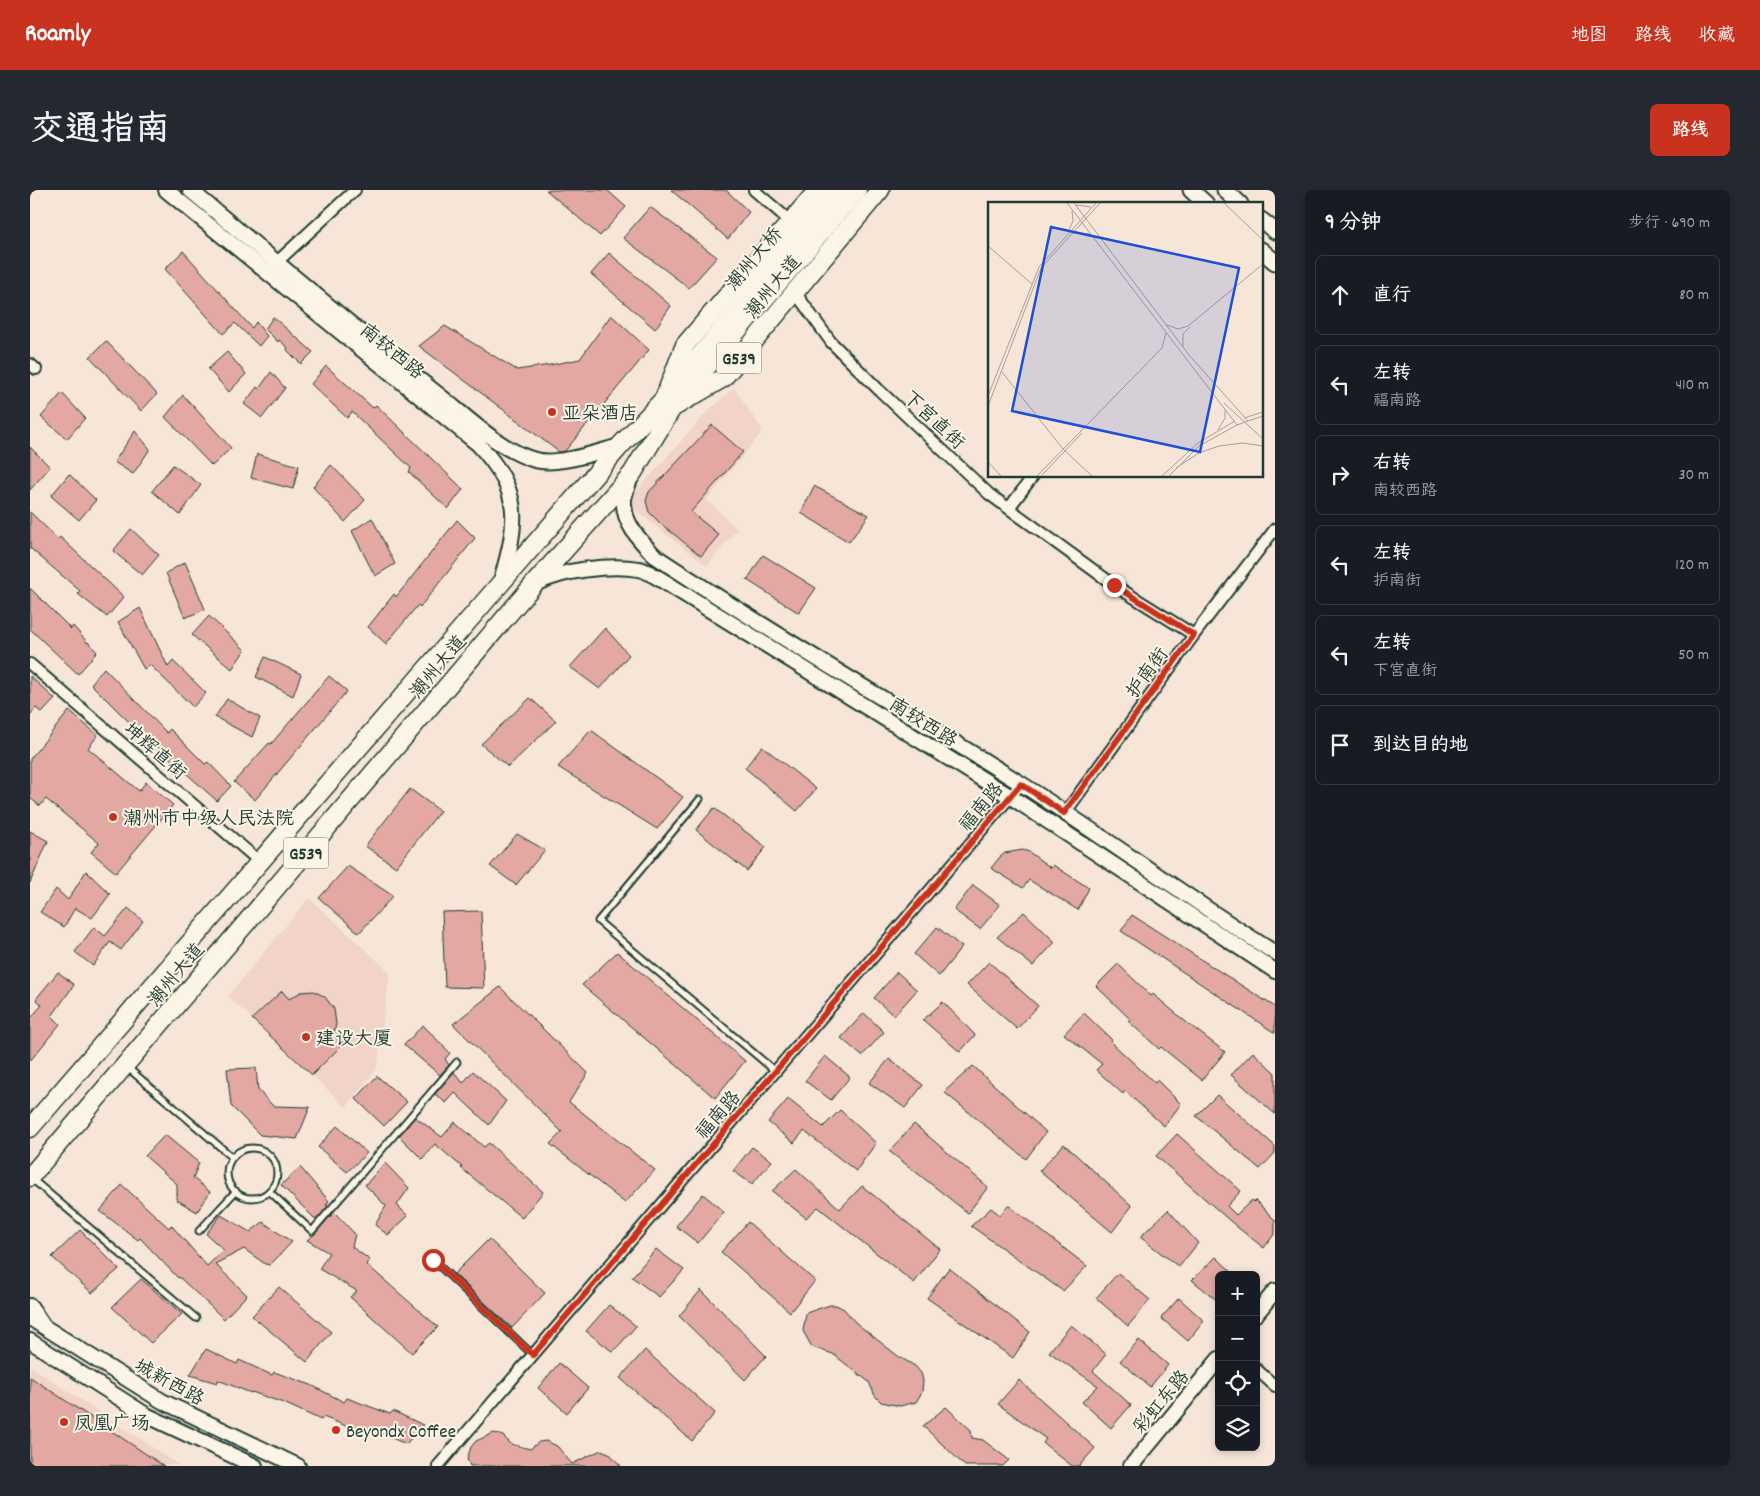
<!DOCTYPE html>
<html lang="zh">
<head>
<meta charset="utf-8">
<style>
  :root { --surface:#171b24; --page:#242831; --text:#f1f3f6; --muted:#9ea1a6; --line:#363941; --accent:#c8321e }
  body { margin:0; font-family:Dekko,"LXGW WenKai TC",sans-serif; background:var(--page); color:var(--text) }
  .controls { position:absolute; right:15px; bottom:15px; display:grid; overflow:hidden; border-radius:8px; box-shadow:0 2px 8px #0003 }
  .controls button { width:45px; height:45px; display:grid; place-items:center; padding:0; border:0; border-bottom:1px solid var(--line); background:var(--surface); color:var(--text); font:25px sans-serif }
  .stop { position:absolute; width:15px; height:15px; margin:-11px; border:4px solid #c8321e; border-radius:50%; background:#fff }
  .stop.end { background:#c8321e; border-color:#fff; box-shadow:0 1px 5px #0008 }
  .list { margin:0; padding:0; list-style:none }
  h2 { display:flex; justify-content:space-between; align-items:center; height:65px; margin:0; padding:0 20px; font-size:21px }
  h2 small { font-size:16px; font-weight:400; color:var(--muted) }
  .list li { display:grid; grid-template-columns:32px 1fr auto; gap:15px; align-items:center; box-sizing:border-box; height:80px; margin:0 10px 10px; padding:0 10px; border:1px solid var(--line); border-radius:8px }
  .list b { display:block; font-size:19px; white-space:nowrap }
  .list p { margin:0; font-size:16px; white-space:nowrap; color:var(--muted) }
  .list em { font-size:16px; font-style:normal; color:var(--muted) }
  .icon { flex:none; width:28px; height:28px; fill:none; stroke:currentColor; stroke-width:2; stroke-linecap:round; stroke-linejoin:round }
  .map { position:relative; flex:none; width:1245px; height:1276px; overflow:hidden; border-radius:8px }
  header { display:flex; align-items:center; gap:30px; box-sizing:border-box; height:70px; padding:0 25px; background:var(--accent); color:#fff }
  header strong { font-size:24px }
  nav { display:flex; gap:28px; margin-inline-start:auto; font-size:18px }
  .intro { display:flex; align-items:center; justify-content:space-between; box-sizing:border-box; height:120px; padding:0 30px }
  h1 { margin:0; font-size:35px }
  .button { padding:12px 22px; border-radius:8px; background:var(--accent); color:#fff; font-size:18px; font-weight:700 }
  main { display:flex; gap:30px; padding:0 30px }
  aside { flex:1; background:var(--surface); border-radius:8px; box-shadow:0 2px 8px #0003 }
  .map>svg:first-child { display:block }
  .built { fill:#f1d3c8 }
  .building { fill:#e3a8a2; stroke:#1f3d34 }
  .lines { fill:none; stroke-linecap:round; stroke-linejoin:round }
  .lane-casing { stroke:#1f3d34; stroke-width:9 }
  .street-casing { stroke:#1f3d34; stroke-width:14 }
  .secondary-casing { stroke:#1f3d34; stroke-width:18 }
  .primary-casing { stroke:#1f3d34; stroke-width:19 }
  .highway-casing { stroke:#1f3d34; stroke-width:21 }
  .lane { stroke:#fcf5e5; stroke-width:5 }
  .street { stroke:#fcf5e5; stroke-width:10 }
  .secondary { stroke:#fcf5e5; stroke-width:14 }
  .primary { stroke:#fcf5e5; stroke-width:15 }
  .highway { stroke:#fcf5e5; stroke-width:18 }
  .route { stroke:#c8321e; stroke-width:6 }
  .poi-dot { fill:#c8321e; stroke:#fcf5e5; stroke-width:2 }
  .labels { text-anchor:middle; stroke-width:4; stroke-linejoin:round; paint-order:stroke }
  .shield { fill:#fcf5e5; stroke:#617469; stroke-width:1 }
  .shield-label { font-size:18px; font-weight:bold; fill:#1f3d34 }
  .street-label { font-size:19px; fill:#1f3d34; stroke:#fcf5e5 }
  .poi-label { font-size:19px; fill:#1f3d34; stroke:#fcf5e5; text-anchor:start }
  .inset-road { fill:none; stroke:#a1a296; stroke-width:1 }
  .view { fill:#1d4ed8; fill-opacity:0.15; stroke:#1d4ed8; stroke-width:2.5 }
  .inset-edge { fill:none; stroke:#1f3d34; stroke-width:2.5 }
</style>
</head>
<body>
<header>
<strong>Roamly</strong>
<nav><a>地图</a><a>路线</a><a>收藏</a></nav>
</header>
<div class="intro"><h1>交通指南</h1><a class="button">路线</a></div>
<main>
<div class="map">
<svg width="1245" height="1276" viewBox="0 0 1245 1276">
  <rect width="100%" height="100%" fill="#f7e6d8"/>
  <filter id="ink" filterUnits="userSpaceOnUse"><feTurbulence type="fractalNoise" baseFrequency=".02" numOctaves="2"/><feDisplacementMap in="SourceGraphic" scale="10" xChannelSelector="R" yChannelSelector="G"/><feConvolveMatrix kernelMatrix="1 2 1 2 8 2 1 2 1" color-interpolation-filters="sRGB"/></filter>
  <g filter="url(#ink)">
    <g class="built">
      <polygon points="704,198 733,241 677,310 707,339 677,376 596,313 676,223"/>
      <polygon points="279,708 360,782 347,878 316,917 198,806"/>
      <polygon points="0,1177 3,1178 149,1275 0,1276"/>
    </g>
    <g class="building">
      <polygon points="516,0 577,0 596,17 570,46"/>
      <polygon points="641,0 696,0 719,22 698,49"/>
      <polygon points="620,17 687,67 659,98 593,48"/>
      <polygon points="153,61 222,138 226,132 237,146 229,156 205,133 193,144 135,79"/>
      <polygon points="579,63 641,116 625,139 561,84"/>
      <polygon points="581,125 619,160 535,261 529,262 389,156 415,136 487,180 520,175 550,169"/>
      <polygon points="243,127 283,162 271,174 257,160 258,158 249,150 248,152 235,139"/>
      <polygon points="76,151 127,204 111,221 60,167"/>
      <polygon points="197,162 216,184 199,202 178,179"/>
      <polygon points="296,176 343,218 346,215 433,299 418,319 379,282 381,278 322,222 317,228 281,194"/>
      <polygon points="241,182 255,198 232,228 214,214 227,197 229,199"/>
      <polygon points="32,203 55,228 37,249 11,227"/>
      <polygon points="153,205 201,258 182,276 135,227"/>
      <polygon points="682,235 713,262 661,322 689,345 671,366 630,333 619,322 616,311 619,302"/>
      <polygon points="105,241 120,259 103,284 84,272"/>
      <polygon points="0,257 20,277 0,300"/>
      <polygon points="227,264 269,276 263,299 221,288"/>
      <polygon points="143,275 171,295 150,325 122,301"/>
      <polygon points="301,275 335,310 315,332 283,297"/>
      <polygon points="39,284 66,310 49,330 21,306"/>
      <polygon points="784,296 839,325 819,352 771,323"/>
      <polygon points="0,322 28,349 30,347 94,407 77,427 48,404 50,401 0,358"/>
      <polygon points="342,328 365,374 345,386 322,341"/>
      <polygon points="427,330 445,348 390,417 388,415 356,454 338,437 364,404 366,407"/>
      <polygon points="101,339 129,365 112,385 83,361"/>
      <polygon points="733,365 786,398 769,423 717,390"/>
      <polygon points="155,372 175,419 155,428 136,383"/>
      <polygon points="0,398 41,439 43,436 57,452 57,453 58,452 67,462 48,484 0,439"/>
      <polygon points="110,418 138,477 143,471 176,503 163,517 120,475 114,479 88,432"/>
      <polygon points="179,426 215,460 202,479 162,445"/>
      <polygon points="575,438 599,465 570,499 540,477"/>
      <polygon points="235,467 271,484 263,506 226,487"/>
      <polygon points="74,478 137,543 140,539 175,574 178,572 201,596 187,611 115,546 114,547 61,494"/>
      <polygon points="0,486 25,509 12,523 6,518 0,525"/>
      <polygon points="299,486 317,501 225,610 204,592 239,553 241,554"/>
      <polygon points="500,508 526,531 478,577 451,554"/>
      <polygon points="197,509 230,528 222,547 185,527"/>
      <polygon points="39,521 68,545 58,558 109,601 116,592 143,615 86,683 61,662 69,653 16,609 10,616 0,608 0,569"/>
      <polygon points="561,540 653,607 627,639 528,577"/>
      <polygon points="732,556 786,599 767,621 715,578"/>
      <polygon points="380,599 410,621 366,677 335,656"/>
      <polygon points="684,618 736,657 717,681 666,640"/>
      <polygon points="0,641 18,651 0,693"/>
      <polygon points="487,644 515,660 486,695 460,676"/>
      <polygon points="993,660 999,662 1021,678 1023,675 1059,698 1048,720 999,690 993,698 961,678 970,667 975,663"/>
      <polygon points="318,676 363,706 329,743 289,708"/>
      <polygon points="56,681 80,704 62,728 45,718 34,737 10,722 26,699 38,710"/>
      <polygon points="943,695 970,715 950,739 924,720"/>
      <polygon points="98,718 113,731 91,760 80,752 63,776 45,762 64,737 75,746"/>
      <polygon points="451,721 454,798 415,797 412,722"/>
      <polygon points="994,722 1025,752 1003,776 967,747"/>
      <polygon points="1102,725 1245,817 1245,843 1091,741"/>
      <polygon points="907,737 932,757 909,786 884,764"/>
      <polygon points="587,762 715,871 685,908 552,795"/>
      <polygon points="959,772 1008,816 987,839 937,795"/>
      <polygon points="1088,774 1121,806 1123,804 1156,832 1195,862 1172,890 1131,857 1129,859 1098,831 1100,829 1066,796"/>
      <polygon points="28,782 44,795 22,826 30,834 0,871 0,829 12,815 6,809"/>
      <polygon points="867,782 887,800 864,826 844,808"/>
      <polygon points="470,797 558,883 539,912 625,980 595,1013 520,954 532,942 423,834"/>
      <polygon points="252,801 259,809 271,802 284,801 295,807 304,819 306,834 304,842 315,852 282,885 222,829"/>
      <polygon points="913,812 945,845 930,862 893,830"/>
      <polygon points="834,823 854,842 832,866 811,848"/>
      <polygon points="1054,823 1082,850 1081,852 1125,893 1127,890 1151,914 1134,936 1095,901 1093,904 1066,880 1072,874 1034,844"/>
      <polygon points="393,835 420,863 415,869 419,875 410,885 374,855"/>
      <polygon points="1223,862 1245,883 1245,924 1201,885"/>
      <polygon points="795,866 820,887 801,910 775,891"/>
      <polygon points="859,869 893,895 875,918 839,893"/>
      <polygon points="943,876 1016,942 996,969 914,902"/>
      <polygon points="226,878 228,900 243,916 280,917 267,949 230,945 201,916 197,879"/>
      <polygon points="443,881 476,911 459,935 425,903 416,913 405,904 424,882 433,893"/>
      <polygon points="347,886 377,912 354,936 326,909"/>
      <polygon points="1187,905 1245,956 1245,963 1230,979 1166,926"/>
      <polygon points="758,909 793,937 810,920 846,953 826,981 774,941 764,953 738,932"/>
      <polygon points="385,927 412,947 425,932 454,957 459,953 513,1002 492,1028 431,978 432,977 405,954 392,969 369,946"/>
      <polygon points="884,934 958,997 938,1023 859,961"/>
      <polygon points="307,936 337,963 317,982 288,957"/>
      <polygon points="1147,944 1211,1001 1197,1016 1206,1025 1222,1010 1224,1012 1225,1010 1245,1030 1245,1043 1234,1058 1207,1037 1126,966"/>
      <polygon points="135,945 169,973 163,988 180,1002 167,1022 147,1010 147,994 115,966"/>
      <polygon points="1034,954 1102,1016 1082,1042 1009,981"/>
      <polygon points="722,957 742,971 722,994 703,981"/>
      <polygon points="355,973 379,998 367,1015 378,1026 358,1045 345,1035 356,1016 335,995"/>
      <polygon points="270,977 299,1011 296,1015 298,1016 286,1030 251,995"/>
      <polygon points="766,979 810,1019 832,996 910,1059 884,1093 788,1017 776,1028 742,1001"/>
      <polygon points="92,995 139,1038 141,1035 177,1076 194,1060 176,1044 191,1025 220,1042 233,1032 262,1052 240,1075 235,1074 214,1059 185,1074 217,1105 194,1129 149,1087 148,1088 110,1048 108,1050 70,1021"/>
      <polygon points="673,1004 694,1022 668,1053 646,1036"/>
      <polygon points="978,1015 1057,1076 1033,1101 941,1036 961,1018 970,1025"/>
      <polygon points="1138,1020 1168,1053 1149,1077 1110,1047"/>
      <polygon points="304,1022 325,1044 322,1057 340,1070 336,1074 408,1137 382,1163 320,1107 327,1101 289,1079 299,1063 277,1050 285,1044"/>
      <polygon points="718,1032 785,1091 760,1122 691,1062"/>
      <polygon points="50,1040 89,1079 62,1103 22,1067"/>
      <polygon points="459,1049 515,1103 482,1138 424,1084"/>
      <polygon points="626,1059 654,1080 629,1107 602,1087"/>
      <polygon points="1186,1067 1205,1085 1189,1085 1189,1112 1162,1090"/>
      <polygon points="919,1078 1000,1142 983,1168 897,1108"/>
      <polygon points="1088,1083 1120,1110 1098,1136 1066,1108"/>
      <polygon points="111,1089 152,1124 121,1153 82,1117"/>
      <polygon points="249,1097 301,1142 277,1172 222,1126"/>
      <polygon points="671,1100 736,1166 715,1190 649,1126"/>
      <polygon points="1149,1108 1174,1131 1158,1151 1131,1128"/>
      <polygon points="579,1115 606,1136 583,1162 556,1141"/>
      <polygon points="800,1115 806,1115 814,1119 826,1133 868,1166 885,1176 891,1183 893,1190 892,1202 886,1212 870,1216 851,1212 845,1206 839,1192 803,1164 782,1157 773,1141 776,1123"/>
      <polygon points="1041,1135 1076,1164 1063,1181 1101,1215 1081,1238 1052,1212 1068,1196 1019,1162"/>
      <polygon points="1109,1150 1138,1175 1120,1197 1090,1171"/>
      <polygon points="176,1159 207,1174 209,1170 242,1185 244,1182 281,1195 314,1212 317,1208 360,1224 363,1221 393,1235 376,1254 335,1237 332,1242 293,1227 291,1230 256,1214 222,1202 221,1203 188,1190 187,1193 160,1185"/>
      <polygon points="615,1160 685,1223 662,1251 590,1188"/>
      <polygon points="529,1173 558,1198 537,1223 508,1198"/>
      <polygon points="0,1187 134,1276 0,1276"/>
      <polygon points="989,1190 1065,1258 1049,1276 1042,1276 1013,1253 1016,1249 968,1214"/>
      <polygon points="916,1217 941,1240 942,1248 953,1250 979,1270 973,1276 935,1276 893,1236"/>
      <polygon points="464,1243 473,1246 481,1254 500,1259 509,1252 516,1251 527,1256 542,1274 571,1260 579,1263 591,1276 440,1276 437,1269 441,1257 446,1251"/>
    </g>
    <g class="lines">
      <defs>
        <g id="lane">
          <polyline points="670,609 568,731 745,881"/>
          <polyline points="98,878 202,967"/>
          <circle cx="222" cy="983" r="25"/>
          <polyline points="2,989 166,1128"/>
          <polyline points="239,1001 282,1041 427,872"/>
          <polyline points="169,1041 206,1001"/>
          <polyline points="403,1070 503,1165"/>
        </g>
        <g id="street">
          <polyline points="724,0 761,32"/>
          <polyline points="247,72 325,0"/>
          <polyline points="765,102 801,152 848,199 959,304 1084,395 1164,445"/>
          <polyline points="0,174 6,179"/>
          <polyline points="979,318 1003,286"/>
          <polyline points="0,474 230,672"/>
          <polyline points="1035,623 1164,445 1245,339"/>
          <polyline points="1226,1179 1245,1196"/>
          <polyline points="408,1276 991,594"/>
        </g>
        <g id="secondary">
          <path d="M136 0 448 254C493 303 488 331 471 391"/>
          <path d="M160 0C242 68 322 137 405 202 435 225 469 260 505 270 528 276 567 262 590 256"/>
          <path d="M601 286C599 294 595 302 594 309 592 332 610 351 625 366 744 445 869 517 990 593 1076 648 1159 709 1245 763"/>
          <path d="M507 393C533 380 580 374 609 379 616 380 624 386 630 389L981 607 1245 781"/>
          <polyline points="0,1116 12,1134"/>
          <polyline points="1226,1124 1245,1101"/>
          <polyline points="0,1128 132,1211 268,1276"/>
          <polyline points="0,1151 116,1225 225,1276"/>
          <polyline points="1101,1276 1189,1169"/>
        </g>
        <g id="primary">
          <polyline points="1161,0 1176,14"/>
          <polyline points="1195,0 1210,14"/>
          <polyline points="1231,30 1245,41"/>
          <polyline points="1231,60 1245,72"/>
        </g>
        <g id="highway">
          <polyline points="647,193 808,0"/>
          <polyline points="651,207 827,0"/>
          <polyline points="0,938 470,394 590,256 634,209 655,155 788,0"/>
          <polyline points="0,987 504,394 602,284 642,218 693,188 850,0"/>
        </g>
      </defs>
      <use href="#lane" class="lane-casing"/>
      <use href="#street" class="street-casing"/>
      <use href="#secondary" class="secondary-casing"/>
      <use href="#primary" class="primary-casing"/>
      <use href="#highway" class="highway-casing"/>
      <use href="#lane" class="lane"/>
      <use href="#street" class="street"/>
      <use href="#secondary" class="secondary"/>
      <use href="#primary" class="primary"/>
      <use href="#highway" class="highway"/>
    </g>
  </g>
  <g class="lines" filter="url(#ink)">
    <polyline class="route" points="403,1070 503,1165 991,594 1034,623 1164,445 1084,395"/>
  </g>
  <g class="poi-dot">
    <circle cx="522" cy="222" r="5"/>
    <circle cx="83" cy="627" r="5"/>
    <circle cx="276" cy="847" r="5"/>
    <circle cx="34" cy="1232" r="5"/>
    <circle cx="306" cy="1240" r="5"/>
  </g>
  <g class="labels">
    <g class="shield">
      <rect x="686.5" y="152.5" width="45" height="31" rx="4"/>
      <rect x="253.5" y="647.5" width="45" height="31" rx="4"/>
    </g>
    <g class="shield-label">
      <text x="709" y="174">G539</text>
      <text x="276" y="669">G539</text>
    </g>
    <g class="street-label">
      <text transform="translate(723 68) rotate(-50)" y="7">潮州大桥</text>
      <text transform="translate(742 96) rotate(-50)" y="7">潮州大道</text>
      <text transform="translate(363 160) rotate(39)" y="7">南较西路</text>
      <text transform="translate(905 229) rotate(43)" y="7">下宫直街</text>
      <text transform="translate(407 476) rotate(-50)" y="7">潮州大道</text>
      <text transform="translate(1116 482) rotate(-54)" y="7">护南街</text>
      <text transform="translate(894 531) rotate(32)" y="7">南较西路</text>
      <text transform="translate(126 560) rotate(41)" y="7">坤辉直街</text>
      <text transform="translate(950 616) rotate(-50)" y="7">福南路</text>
      <text transform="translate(145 784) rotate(-50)" y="7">潮州大道</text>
      <text transform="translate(687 924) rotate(-49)" y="7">福南路</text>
      <text transform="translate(140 1191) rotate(29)" y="7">城新西路</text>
      <text transform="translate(1130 1211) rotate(-50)" y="7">彩虹东路</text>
    </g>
    <g class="poi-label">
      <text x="532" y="229">亚朵酒店</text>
      <text x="93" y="634">潮州市中级人民法院</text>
      <text x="286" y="854">建设大厦</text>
      <text x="44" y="1239">凤凰广场</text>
      <text x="316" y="1247">Beyondx Coffee</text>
    </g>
  </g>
  <g transform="translate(958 12)">
    <rect width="275" height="275" fill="#f7e6d8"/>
    <path class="inset-road" d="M79 1 249 223 260 219M86 1 201 153 260 219M236 1 275 38M88 3 103 5M81 28 85 19 84 9M85 31 102 32M0 44 44 82M179 123 190 127 200 124 275 62M195 145V132L202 125M14 170 75 247 104 274M0 194 51 65 108 1M236 201 275 237M0 204 53 66 112 1M256 216 275 210M260 219 275 214M230 228 237 216V208M0 260 13 274M188 266 211 251 231 244 255 241 275 244M54 273 94 231M49 274 174 146 178 131M174 274 210 241 247 219M181 274 211 244 249 223"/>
    <path class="view" d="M63 25 251 66 212 250 24 209Z"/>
    <rect width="275" height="275" class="inset-edge"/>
  </g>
</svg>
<div class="controls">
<button>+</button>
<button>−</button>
<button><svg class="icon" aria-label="locate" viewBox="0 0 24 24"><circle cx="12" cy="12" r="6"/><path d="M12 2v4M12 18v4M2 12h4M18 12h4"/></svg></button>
<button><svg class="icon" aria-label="layers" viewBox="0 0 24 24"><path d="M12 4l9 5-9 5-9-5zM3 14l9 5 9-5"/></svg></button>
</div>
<div class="stop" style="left:403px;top:1070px"></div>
<div class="stop end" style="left:1084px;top:395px"></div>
</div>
<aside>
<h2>9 分钟<small>步行 · 690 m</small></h2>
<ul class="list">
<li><svg class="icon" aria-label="ahead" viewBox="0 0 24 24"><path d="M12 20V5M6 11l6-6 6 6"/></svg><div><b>直行</b></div><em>80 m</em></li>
<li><svg class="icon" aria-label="left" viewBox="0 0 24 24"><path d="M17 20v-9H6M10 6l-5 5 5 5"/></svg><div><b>左转</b><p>福南路</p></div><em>410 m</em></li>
<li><svg class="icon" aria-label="right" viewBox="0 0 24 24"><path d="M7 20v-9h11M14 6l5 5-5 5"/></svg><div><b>右转</b><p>南较西路</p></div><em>30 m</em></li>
<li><svg class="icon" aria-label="left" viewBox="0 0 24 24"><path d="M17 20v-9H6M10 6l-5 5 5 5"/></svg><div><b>左转</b><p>护南街</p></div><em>120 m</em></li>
<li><svg class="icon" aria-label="left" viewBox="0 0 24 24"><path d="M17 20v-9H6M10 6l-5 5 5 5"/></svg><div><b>左转</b><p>下宫直街</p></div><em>50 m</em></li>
<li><svg class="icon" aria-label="arrive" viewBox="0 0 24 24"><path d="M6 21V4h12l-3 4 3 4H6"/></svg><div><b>到达目的地</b></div></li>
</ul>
</aside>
</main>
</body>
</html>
